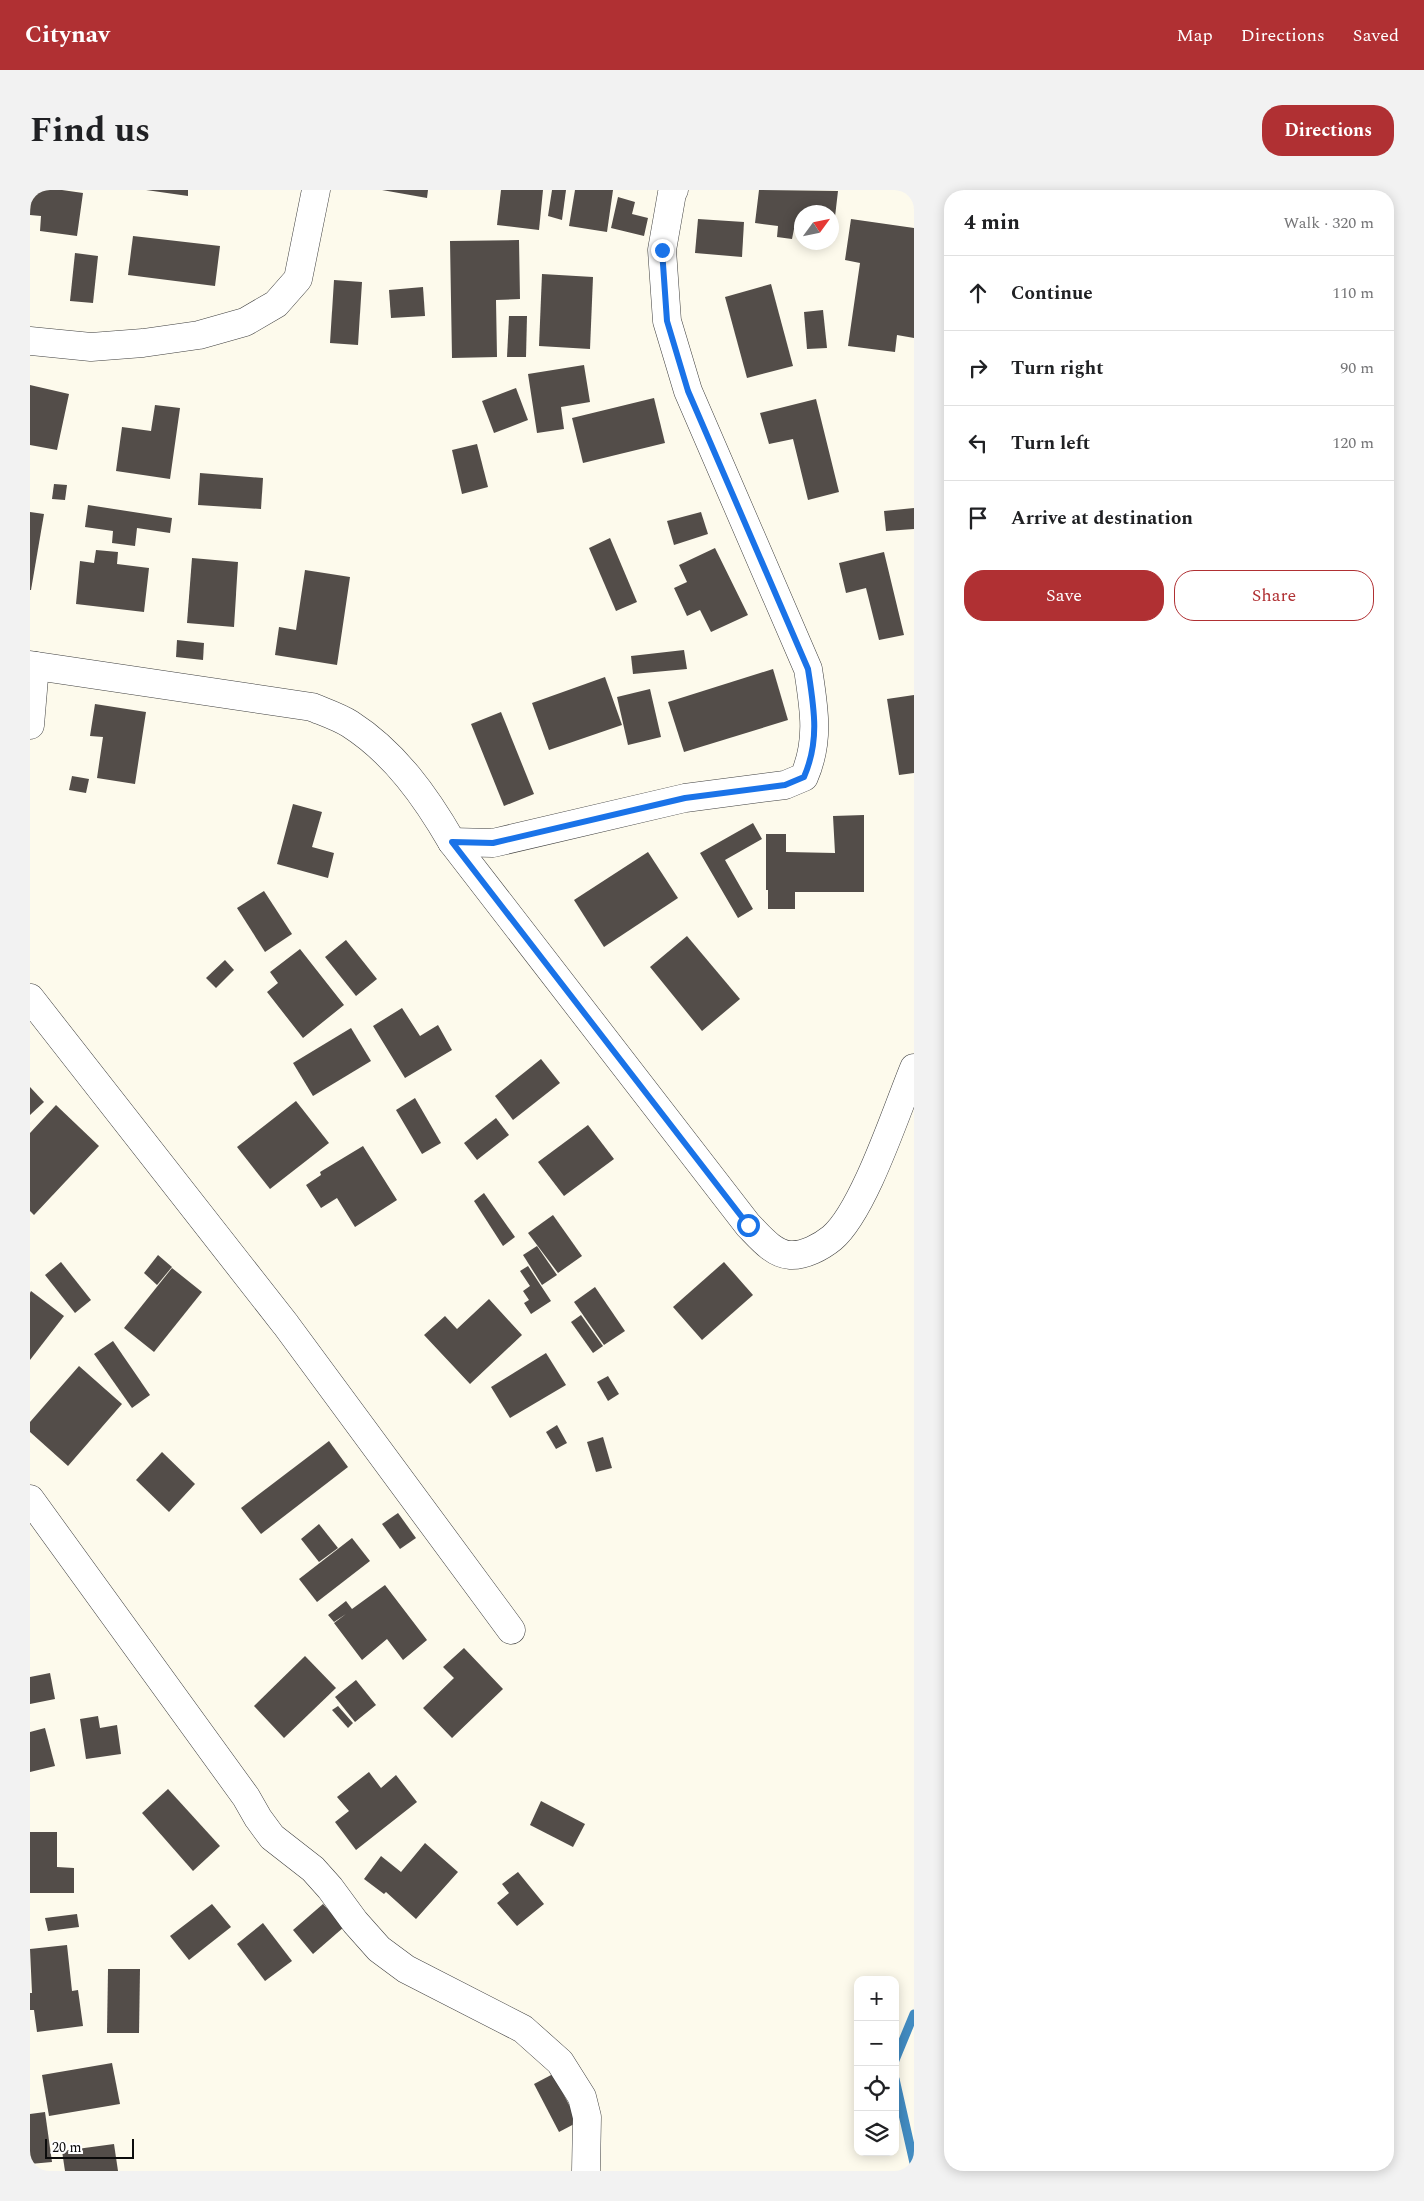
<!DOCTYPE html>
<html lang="en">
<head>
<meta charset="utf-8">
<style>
  :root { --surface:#fff; --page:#f2f2f2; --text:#202124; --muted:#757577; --line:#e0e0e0; --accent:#b03033 }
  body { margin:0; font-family:Spectral,serif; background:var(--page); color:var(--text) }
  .controls { position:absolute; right:15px; bottom:15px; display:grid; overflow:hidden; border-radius:10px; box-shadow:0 2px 12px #0003 }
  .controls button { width:45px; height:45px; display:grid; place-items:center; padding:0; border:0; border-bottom:1px solid var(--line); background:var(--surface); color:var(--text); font:25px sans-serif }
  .compass { position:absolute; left:764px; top:15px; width:45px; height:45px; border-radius:50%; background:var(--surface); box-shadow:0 2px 12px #0003; rotate:57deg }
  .scale { position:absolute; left:15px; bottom:12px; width:89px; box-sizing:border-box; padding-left:5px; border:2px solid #0c0c0c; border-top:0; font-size:14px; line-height:18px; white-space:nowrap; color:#0c0c0c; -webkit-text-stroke:4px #fff; paint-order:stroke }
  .stop { position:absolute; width:15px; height:15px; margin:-11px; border:4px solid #1a73e8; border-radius:50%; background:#fff }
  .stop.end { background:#1a73e8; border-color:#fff; box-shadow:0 1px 5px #0008 }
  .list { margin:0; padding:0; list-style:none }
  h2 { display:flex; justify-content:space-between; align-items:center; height:65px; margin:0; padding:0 20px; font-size:21px }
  h2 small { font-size:16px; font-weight:400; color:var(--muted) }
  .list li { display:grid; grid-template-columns:32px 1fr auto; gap:15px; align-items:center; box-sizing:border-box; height:75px; padding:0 20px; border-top:1px solid var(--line) }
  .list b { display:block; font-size:19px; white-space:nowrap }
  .list em { font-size:16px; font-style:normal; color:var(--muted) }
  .actions { display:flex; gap:10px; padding:15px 20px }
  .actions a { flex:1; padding:11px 0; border:1px solid var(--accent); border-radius:20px; text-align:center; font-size:18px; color:var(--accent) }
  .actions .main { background:var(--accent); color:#fff }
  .icon { flex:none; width:28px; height:28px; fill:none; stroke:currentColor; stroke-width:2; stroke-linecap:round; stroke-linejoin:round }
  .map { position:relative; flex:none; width:884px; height:1981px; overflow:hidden; border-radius:20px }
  header { display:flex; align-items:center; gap:30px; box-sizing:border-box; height:70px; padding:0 25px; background:var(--accent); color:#fff }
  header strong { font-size:24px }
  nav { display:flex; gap:28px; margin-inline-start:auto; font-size:18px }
  .intro { display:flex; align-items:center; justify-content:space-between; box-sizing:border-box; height:120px; padding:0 30px }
  h1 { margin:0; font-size:35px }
  .button { padding:12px 22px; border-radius:20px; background:var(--accent); color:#fff; font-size:18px; font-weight:700 }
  main { display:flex; gap:30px; padding:0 30px }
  aside { flex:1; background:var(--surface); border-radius:20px; box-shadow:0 2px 12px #0003 }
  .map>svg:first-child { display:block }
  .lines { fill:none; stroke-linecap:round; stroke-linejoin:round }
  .stream { stroke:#428bc1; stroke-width:9 }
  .building { fill:#534d49 }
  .minor-casing { stroke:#3f3f3f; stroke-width:29 }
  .minor { stroke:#fff; stroke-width:28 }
  .route { stroke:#1a73e8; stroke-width:6 }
</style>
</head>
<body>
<header>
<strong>Citynav</strong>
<nav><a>Map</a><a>Directions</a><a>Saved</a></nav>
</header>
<div class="intro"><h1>Find us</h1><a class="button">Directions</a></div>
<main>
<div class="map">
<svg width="884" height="1981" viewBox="0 0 884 1981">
  <rect width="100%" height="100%" fill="#fdfaec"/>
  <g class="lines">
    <g class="stream">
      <polyline points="865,1870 884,1824"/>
      <polyline points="865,1889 884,1973"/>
    </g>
  </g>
  <g class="building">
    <polygon points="1,0 32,0 53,3 47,46 10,41 11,26 0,25"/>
    <polygon points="116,0 158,0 158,6"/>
    <polygon points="352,0 398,0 397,8"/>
    <polygon points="471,0 513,0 509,40 467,35"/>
    <polygon points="522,0 536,0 532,30 518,26"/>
    <polygon points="545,0 583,0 577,42 539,36"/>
    <polygon points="729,0 808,1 803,44 802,44 802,22 772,22 772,40 764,39 762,49 747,47 748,36 725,33"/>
    <polygon points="588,7 605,12 602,24 618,28 614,46 581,38"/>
    <polygon points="668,29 714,32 712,67 665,63"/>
    <polygon points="821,29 884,38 884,148 867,145 865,162 818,156 830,73 815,70"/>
    <polygon points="103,46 190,56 185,96 98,85"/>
    <polygon points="489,50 490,109 466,110 467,167 422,168 420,51"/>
    <polygon points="45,63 68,66 63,113 40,111"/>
    <polygon points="512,84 563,87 560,159 509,156"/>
    <polygon points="304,90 332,92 328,155 300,153"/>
    <polygon points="741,94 763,176 717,188 695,107"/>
    <polygon points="393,97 395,126 361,128 359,100"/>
    <polygon points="793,120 797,158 777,159 774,122"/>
    <polygon points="479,126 497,126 496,167 477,167"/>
    <polygon points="554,175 560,212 531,217 534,239 507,243 498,184"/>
    <polygon points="0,195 39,204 27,260 0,255"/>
    <polygon points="486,198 498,230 464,243 452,211"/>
    <polygon points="624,208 635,253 553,273 542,228"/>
    <polygon points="786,209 809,302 778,310 763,249 739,254 730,223"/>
    <polygon points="125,215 150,218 140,289 86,281 92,237 121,241"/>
    <polygon points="447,254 458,297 432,304 422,260"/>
    <polygon points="170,283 233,288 231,319 168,315"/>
    <polygon points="24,294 37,295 35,310 22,309"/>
    <polygon points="58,315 142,328 140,343 107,338 105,356 82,353 83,341 55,337"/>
    <polygon points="884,318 884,339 856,341 854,321"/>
    <polygon points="0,322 14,324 1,400 0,400"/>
    <polygon points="671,322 678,344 644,355 637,331"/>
    <polygon points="580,348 607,412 586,421 559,358"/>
    <polygon points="685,358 718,425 681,442 670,420 657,426 644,398 657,392 649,375"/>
    <polygon points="66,360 88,362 87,374 119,378 114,422 46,414 50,371 64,373"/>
    <polygon points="854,362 874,445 849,450 836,398 816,403 809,373"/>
    <polygon points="162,368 208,372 204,437 157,433"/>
    <polygon points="275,380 320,387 307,475 245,465 249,437 266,440"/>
    <polygon points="147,450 174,453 173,470 146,467"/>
    <polygon points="654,460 657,479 603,484 601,466"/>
    <polygon points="743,479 758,530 654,562 638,512"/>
    <polygon points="575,487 592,535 519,560 502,513"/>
    <polygon points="620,499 631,547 598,555 587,507"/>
    <polygon points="884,505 884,583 869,585 857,509"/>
    <polygon points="65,514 116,522 105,594 67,588 73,547 60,546"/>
    <polygon points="471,522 504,604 474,616 441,534"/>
    <polygon points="42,586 59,589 56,603 39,600"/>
    <polygon points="263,614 292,622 282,657 304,663 298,688 247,674"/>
    <polygon points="834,625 834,702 765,702 765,719 738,719 738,700 736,700 736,644 756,644 756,662 805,663 803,626"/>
    <polygon points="723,633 732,649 695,670 723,719 708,728 670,663"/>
    <polygon points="618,662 648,708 574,757 544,710"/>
    <polygon points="234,701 262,744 235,762 207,718"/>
    <polygon points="657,746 710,809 672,841 620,777"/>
    <polygon points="316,750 347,789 326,806 295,767"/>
    <polygon points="270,759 314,815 273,848 237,802 248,793 240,782"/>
    <polygon points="195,770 204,780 186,798 176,788"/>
    <polygon points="372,818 390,846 408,835 422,860 375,888 343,836"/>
    <polygon points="321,838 341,871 283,906 263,873"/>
    <polygon points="511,869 530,893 483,930 465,906"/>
    <polygon points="0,897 14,912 0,925"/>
    <polygon points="385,908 411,953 392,964 366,920"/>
    <polygon points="266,911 299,953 240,999 207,957"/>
    <polygon points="26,915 69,956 4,1025 0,1021 0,943"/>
    <polygon points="466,928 479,945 447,970 434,953"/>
    <polygon points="558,935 584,969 534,1006 508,972"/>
    <polygon points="333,956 367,1010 325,1037 307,1008 291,1018 276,995 291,985 290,982"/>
    <polygon points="454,1003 485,1047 473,1056 444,1011"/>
    <polygon points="523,1025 552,1066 528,1083 498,1043"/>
    <polygon points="507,1056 527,1085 512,1095 493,1065"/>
    <polygon points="128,1065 142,1077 127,1095 114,1083"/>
    <polygon points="31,1072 61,1110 45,1123 15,1085"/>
    <polygon points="694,1072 723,1105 672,1150 643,1117"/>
    <polygon points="498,1076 521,1111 501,1124 494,1113 499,1110 493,1101 500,1096 490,1081"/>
    <polygon points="142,1078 172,1102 124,1162 94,1138"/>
    <polygon points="565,1097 595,1141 574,1155 544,1112"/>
    <polygon points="1,1101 34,1126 0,1170 0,1103"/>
    <polygon points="459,1109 492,1145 440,1194 394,1145 415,1126 427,1139"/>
    <polygon points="551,1125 573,1156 563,1163 541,1132"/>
    <polygon points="83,1151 120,1205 102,1218 64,1164"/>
    <polygon points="516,1163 536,1195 480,1228 461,1197"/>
    <polygon points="49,1176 92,1214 38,1276 0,1242 0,1232"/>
    <polygon points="578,1186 589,1204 578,1211 567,1192"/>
    <polygon points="527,1235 537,1253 526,1259 516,1242"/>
    <polygon points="573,1247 582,1278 566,1282 557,1252"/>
    <polygon points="299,1251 318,1277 231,1344 211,1318"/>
    <polygon points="132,1262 165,1294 139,1322 106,1290"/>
    <polygon points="368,1323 386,1348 370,1359 352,1334"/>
    <polygon points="289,1334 308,1358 289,1372 271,1349"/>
    <polygon points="322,1348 340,1371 287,1412 269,1389"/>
    <polygon points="355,1395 397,1450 373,1470 357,1449 332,1470 304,1433 316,1424 304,1432 298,1425 316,1411 322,1419"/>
    <polygon points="434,1458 473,1499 422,1548 393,1518 424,1488 413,1477"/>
    <polygon points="275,1466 306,1498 254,1548 224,1516"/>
    <polygon points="20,1483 25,1509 0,1514 0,1487"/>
    <polygon points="326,1490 346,1515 325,1532 305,1507"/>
    <polygon points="308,1516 323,1533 318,1538 302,1520"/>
    <polygon points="68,1526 70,1538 87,1535 91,1564 56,1569 50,1529"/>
    <polygon points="15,1538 25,1576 0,1582 0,1542"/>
    <polygon points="339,1582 351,1598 366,1585 387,1612 326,1660 305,1632 319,1621 307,1607"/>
    <polygon points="138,1599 190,1656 163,1681 112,1623"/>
    <polygon points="511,1611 555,1634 543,1657 500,1635"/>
    <polygon points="0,1642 27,1642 27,1677 44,1678 44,1703 0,1703"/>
    <polygon points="395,1653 428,1682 386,1729 356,1702 354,1704 334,1689 351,1666 371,1682"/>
    <polygon points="488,1682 514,1714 487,1736 467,1713 479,1703 472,1694"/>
    <polygon points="182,1714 201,1737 159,1770 140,1746"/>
    <polygon points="293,1714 314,1737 283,1764 263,1740"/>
    <polygon points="47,1724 49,1737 18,1741 15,1728"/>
    <polygon points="233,1733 262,1771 235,1791 207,1754"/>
    <polygon points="37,1755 42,1801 48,1800 53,1836 7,1842 4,1820 0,1820 0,1803 2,1803 0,1759"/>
    <polygon points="78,1779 110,1779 109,1843 77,1843"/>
    <polygon points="82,1873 90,1914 19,1926 12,1885"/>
    <polygon points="523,1884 548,1932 529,1942 504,1894"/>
    <polygon points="15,1922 22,1972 0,1974 0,1924"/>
    <polygon points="84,1954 88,1981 35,1981 32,1961"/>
  </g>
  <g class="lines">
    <defs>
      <g id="minor">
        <polyline points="0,151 61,157 113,153 169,145 215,132 246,114 268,89 286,0"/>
        <path d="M0 475 282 517C294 522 309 527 320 534 365 563 396 607 422 652L718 1035C729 1046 743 1064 760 1065 774 1066 791 1057 802 1048 834 1021 867 919 884 878"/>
        <polyline points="0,535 5,476"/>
        <path d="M422 652 463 653 655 608 755 595 774 587C790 550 784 518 778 479L658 201 637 131 632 60 642 3 644 0"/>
        <polyline points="0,808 256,1135 481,1440"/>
        <polyline points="0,1309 216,1607 228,1628 242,1647 283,1679 300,1698 325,1732 349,1759 376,1779 493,1839 530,1872 552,1907 557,1927 556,1981"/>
      </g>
    </defs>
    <use href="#minor" class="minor-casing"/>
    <use href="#minor" class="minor"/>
  </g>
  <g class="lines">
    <path class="route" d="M632 60 637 131 658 201 778 479C784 518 790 550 774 587L755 595 655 608 463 653 422 652 718 1035"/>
  </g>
</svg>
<div class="controls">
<button>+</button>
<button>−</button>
<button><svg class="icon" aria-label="locate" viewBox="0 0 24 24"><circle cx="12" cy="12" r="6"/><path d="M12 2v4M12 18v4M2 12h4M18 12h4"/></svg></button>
<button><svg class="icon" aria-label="layers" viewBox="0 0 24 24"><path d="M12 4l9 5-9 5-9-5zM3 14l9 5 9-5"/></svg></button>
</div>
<svg class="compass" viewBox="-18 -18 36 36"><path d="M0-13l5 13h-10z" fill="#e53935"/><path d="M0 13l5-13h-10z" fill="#757577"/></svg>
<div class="scale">20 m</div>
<div class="stop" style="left:718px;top:1035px"></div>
<div class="stop end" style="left:632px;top:60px"></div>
</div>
<aside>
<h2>4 min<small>Walk · 320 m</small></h2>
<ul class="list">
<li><svg class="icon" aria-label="ahead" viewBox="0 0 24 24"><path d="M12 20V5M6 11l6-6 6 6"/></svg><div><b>Continue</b></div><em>110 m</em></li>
<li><svg class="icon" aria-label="right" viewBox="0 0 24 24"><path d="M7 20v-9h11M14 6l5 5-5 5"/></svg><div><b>Turn right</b></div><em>90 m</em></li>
<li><svg class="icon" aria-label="left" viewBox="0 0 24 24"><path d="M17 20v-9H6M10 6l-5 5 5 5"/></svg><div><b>Turn left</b></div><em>120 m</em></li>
<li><svg class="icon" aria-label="arrive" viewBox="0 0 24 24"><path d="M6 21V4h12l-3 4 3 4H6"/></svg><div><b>Arrive at destination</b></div></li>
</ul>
<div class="actions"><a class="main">Save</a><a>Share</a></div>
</aside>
</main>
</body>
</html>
